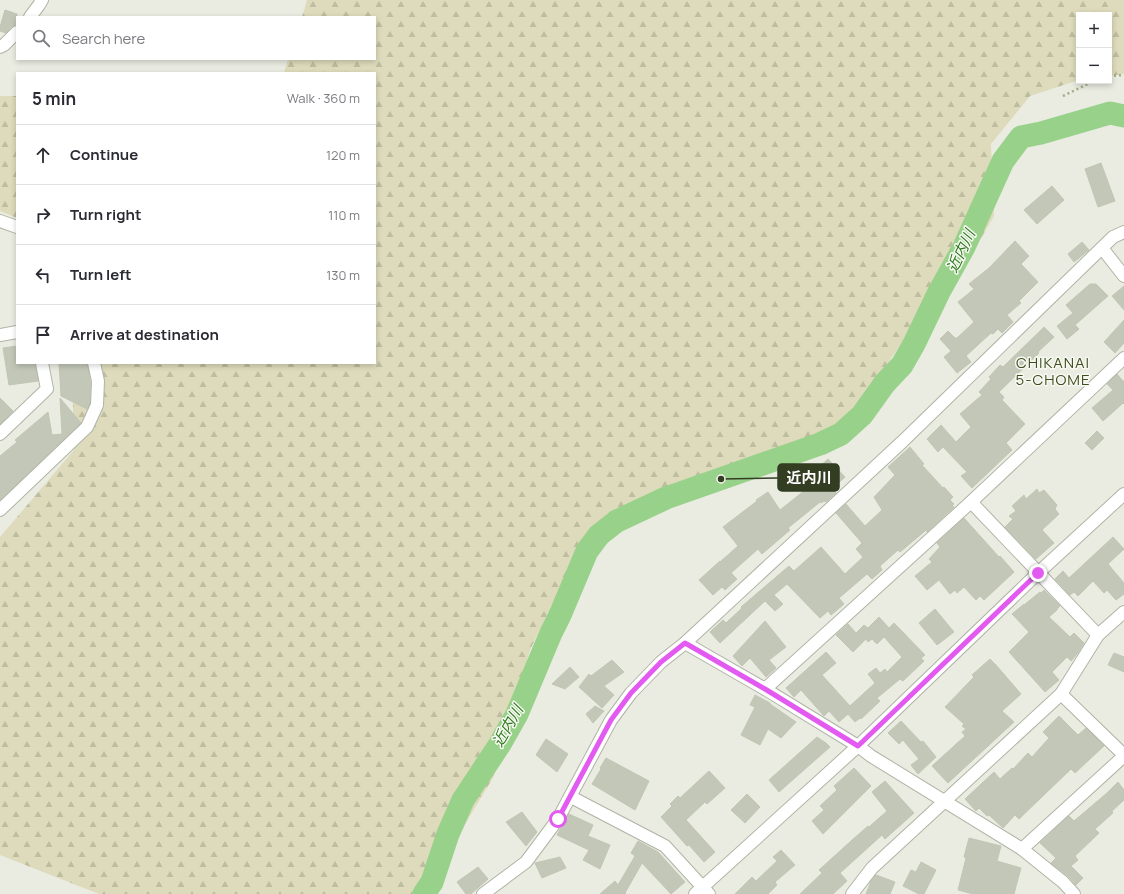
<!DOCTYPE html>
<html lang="en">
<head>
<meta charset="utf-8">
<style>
  :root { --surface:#fff; --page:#f2f2f3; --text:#2b2b33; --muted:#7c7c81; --line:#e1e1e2 }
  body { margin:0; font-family:Manrope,"Noto Sans JP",sans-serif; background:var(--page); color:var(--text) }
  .controls { position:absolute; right:12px; top:12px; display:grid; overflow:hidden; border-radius:0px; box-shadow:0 2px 6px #0003 }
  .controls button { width:36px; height:36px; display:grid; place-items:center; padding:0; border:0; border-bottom:1px solid var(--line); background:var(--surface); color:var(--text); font:20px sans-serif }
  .stop { position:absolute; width:12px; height:12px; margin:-9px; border:3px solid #e35af1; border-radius:50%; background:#fff }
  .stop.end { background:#e35af1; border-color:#fff; box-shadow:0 1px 4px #0008 }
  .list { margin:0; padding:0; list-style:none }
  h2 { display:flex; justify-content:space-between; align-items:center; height:52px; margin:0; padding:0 16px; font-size:17px }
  h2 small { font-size:13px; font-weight:400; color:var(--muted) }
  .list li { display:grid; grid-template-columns:26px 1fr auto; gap:12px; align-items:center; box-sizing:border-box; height:60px; padding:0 16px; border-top:1px solid var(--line) }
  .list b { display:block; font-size:15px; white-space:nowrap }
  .list em { font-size:13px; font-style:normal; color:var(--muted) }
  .icon { flex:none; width:22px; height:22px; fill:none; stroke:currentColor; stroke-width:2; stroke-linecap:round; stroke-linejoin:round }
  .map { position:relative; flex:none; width:1124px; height:894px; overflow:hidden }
  .search { position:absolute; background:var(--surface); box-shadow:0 2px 6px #0003; left:16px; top:16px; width:360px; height:44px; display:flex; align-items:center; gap:10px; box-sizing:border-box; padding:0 14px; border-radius:0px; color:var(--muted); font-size:15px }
  .panel { position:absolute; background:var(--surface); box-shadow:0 2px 6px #0003; left:16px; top:72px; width:360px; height:292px; border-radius:0px }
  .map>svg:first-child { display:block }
  .forest { fill:url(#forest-firs) }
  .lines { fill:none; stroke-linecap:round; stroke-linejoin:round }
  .river { stroke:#97d18a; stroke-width:23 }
  .building { fill:#c2c7b7; stroke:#c1c6b4 }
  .minor-casing { stroke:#afb4a5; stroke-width:14 }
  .tertiary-casing { stroke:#afb4a5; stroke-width:14 }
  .path { stroke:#a0af82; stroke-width:2.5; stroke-dasharray:2 3; stroke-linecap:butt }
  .minor { stroke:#fff; stroke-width:12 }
  .tertiary { stroke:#fff; stroke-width:12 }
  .route { stroke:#e35af1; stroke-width:5 }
  .labels { text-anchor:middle; stroke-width:3; stroke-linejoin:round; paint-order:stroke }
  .water-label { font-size:15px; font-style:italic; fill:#2c791c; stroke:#f7f8f2 }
  .neighbourhood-label { font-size:15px; letter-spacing:1px; fill:#3b4f1e; stroke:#f7f8f2 }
  .leader { fill:none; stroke:#323d22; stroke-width:1.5 }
  .callout-dot { fill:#323d22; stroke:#f7f8f2; stroke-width:1.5 }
  .callout { fill:#323d22; stroke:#323d22; stroke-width:1.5 }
  .callout-label { font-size:15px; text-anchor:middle; font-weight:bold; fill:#fff }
</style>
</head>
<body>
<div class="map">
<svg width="1124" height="894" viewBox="0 0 1124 894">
  <defs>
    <pattern id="forest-firs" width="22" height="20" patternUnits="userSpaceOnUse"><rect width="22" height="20" fill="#dddbbb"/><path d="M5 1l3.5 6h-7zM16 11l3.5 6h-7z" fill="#bebda0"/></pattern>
  </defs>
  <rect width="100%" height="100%" fill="#eaece2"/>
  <g class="forest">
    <polygon points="307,0 1124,0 1124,74 1109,76 1109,15 1079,15 1079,80 1030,96 991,144 994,216 951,290 911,329 875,382 835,428 790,444 672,484 580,547 530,650 494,776 423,894 99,894 0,855 0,537 74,450 72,363 375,363 375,73 284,73 288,59 375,59 375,17 302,17"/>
    <polygon points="0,96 17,96 17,218 0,211"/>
  </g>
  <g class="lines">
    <polyline class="river" points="424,894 432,882 448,834 463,800 500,744 517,714 551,633 560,615 587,551 599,535 617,521 666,498 820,444 841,434 862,415 885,383 902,365 914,344 939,292 964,247 1003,161 1021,137 1041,133 1110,113 1124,116"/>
  </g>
  <g class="building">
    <polygon points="5,10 17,14 17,25 12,26 6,33 0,31 0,27"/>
    <polygon points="1101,163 1115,201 1098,207 1085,169"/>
    <polygon points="1052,186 1064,200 1037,224 1024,210"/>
    <polygon points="1015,241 1029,256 1021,264 1038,282 1019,301 1021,303 1007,315 1013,322 1002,333 998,329 993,334 991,333 966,356 971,362 957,373 944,357 951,351 940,339 948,331 955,338 957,338 974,322 958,302 974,289 969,284 989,268"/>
    <polygon points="1082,242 1089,250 1074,262 1068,254"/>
    <polygon points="1090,284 1096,284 1108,296 1075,325 1079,329 1067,339 1057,326 1073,313 1066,305"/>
    <polygon points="1124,286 1124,310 1112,296"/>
    <polygon points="1124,320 1124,343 1115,353 1104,342"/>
    <polygon points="1044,327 1054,337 1038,352 1039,353 999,392 1004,397 1002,400 1025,424 1006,443 1012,450 972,488 961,476 967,472 943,447 938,452 927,439 941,425 956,442 971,427 960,414 982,395 979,392 991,379 989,377 1000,365 1003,367"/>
    <polygon points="17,346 17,363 35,363 38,381 9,385 3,348"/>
    <polygon points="59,363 87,363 90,382 90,403 87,409 61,396"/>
    <polygon points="1117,374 1123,381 1124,381 1124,404 1123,403 1103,421 1092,408 1113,390 1107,384"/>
    <polygon points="0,398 13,411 0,424"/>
    <polygon points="60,398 81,423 0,500 0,456 17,442 15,440 48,412 52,435 62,434"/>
    <polygon points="1097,431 1104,438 1092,450 1085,443"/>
    <polygon points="910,447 924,464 922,465 943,488 944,487 953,497 950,500 954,504 952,505 954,507 927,532 926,530 925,531 900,552 898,550 880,566 882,570 872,579 867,574 839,598 844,604 831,615 828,611 820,618 787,584 774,595 783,604 775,611 765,601 720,643 710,632 723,620 726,623 742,608 741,607 789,566 794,571 821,547 845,574 863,557 856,549 862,543 836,513 846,504 865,526 882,510 874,497 895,475 888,467"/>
    <polygon points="828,459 845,477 832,489 836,493 826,502 824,501 821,503 820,502 788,528 790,530 762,554 758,549 731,573 737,579 725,590 722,587 713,595 699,580 720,561 720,562 738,546 723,527 757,501 756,500 768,492 780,510 814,483 810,478 820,469 818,468"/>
    <polygon points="1037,489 1039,493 1044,490 1057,505 1055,509 1059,514 1042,530 1054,543 1036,559 1005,527 1013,519 1009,516 1016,511 1012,506 1024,495 1026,499"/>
    <polygon points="964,518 999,557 1000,556 1014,572 984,600 980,596 976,600 964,587 957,593 955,590 950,594 939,580 927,590 915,576 932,562 929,559 940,547 937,543"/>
    <polygon points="1113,537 1124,549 1108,564 1124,583 1124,594 1116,600 1107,590 1104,593 1093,581 1078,596 1074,592 1070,595 1055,579 1063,571 1069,578"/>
    <polygon points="1044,590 1060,606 1057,609 1057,610 1049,617 1070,637 1074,633 1084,643 1077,654 1071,661 1067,657 1052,672 1059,680 1045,692 1009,652 1029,632 1012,614 1024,604 1024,605 1040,592 1041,593"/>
    <polygon points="935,609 954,632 937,645 919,623"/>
    <polygon points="879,617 889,628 894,623 925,655 921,658 924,661 903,681 900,679 877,698 880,701 861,719 860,718 855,722 848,714 839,722 829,711 824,716 801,690 794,697 786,688 826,652 836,663 822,675 850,706 875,683 868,674 876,668 880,673 885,669 887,672 902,657 884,637 877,644 872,639 868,642 866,639 853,652 836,635 848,624 856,633 864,625 868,628"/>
    <polygon points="765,621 786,647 769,660 776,668 766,677 750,658 742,666 733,656"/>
    <polygon points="1114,653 1124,657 1124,672 1108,665"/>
    <polygon points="990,659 996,665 1021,694 1002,711 1014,722 948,783 932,766 965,736 962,732 966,729 962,726 964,724 945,707 974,677 972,675"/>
    <polygon points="612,660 624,672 604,686 614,695 602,708 579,687 589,674 591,676"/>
    <polygon points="570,667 579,677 565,689 552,684"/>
    <polygon points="755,695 770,703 770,704 796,722 781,738 768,729 760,745 741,735 755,707 750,705"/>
    <polygon points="595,706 604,711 593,723 586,714"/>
    <polygon points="1059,716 1078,735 1086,728 1104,746 1075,773 1071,769 1019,819 1015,815 1003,828 989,815 987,816 979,808 976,811 965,799 994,772 1000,779 1012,768 1013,769 1028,753 1032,757 1049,738 1043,732"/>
    <polygon points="901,721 921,742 923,741 936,757 918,774 911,765 919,759 903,740 899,744 888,733"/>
    <polygon points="817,737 826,743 830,747 779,792 769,780"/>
    <polygon points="546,739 568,754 557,772 536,755"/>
    <polygon points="606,758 649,781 635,810 592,784 601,769 600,768"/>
    <polygon points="854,768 871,786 823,834 812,821 824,810 820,806 837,790 834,786"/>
    <polygon points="709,771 725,788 707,804 705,802 686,820 715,852 704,862 689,845 687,846 661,817 672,806 670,804 678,796 680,798"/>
    <polygon points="885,781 914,813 885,839 882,835 840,873 847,881 833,894 800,894 822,873 819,870 851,841 868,826 869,827 887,811 872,792"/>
    <polygon points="1118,782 1124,790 1124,800 1112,811 1113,813 1095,829 1099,833 1075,856 1078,860 1071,866 1083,878 1076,885 1068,876 1051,863 1056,858 1040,843 1069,816 1074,821 1107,793"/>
    <polygon points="747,794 760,807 745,823 731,810"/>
    <polygon points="522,812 537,832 526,846 506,822"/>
    <polygon points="569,814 593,825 588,836 610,845 600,869 583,860 589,850 557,835"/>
    <polygon points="969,838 1001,846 997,861 1021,868 1014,894 973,894 958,890 966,858 964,857"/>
    <polygon points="638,841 658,852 685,882 671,894 642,863 625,893 626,894 600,894 615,881 618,885 635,856 631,853"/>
    <polygon points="781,850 795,865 775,882 777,885 768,894 735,894 752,877 756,881 777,861 773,857"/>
    <polygon points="560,857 566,868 542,878 535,863"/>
    <polygon points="921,862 936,870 924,894 919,894 903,886 911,870 916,872"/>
    <polygon points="478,867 488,879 471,894 466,894 457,882"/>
    <polygon points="876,875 895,882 890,894 866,894 871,881"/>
  </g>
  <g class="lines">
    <defs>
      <g id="minor">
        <polyline points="0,221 17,227"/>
        <polyline points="1102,248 1124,276"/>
        <polyline points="0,335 17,332"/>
        <polyline points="0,434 47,389 42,363"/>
        <polyline points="971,502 1098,635"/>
        <polyline points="0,510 87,427 97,405 98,381 94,363"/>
        <polyline points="685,643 765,689 858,746 871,756 1022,849 1063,882 1074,894"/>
        <polyline points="765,689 971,502 1124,358"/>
        <polyline points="1061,694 1124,755"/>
        <polyline points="571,797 665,846 709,894"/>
        <polyline points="1022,849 1124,756"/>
        <polyline points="483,894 526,862 558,819 611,720 631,693 661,662 685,643 902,442 1113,237 1124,232"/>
        <polyline points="852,894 872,868 1061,694 1098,635 1124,612"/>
      </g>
      <g id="tertiary">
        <polyline points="30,17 39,5 42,0"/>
        <polyline points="0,47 4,45 17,32"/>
        <polyline points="695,894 858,746 1038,573 1124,494"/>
      </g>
    </defs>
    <use href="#minor" class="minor-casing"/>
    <use href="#tertiary" class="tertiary-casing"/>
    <g class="path">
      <polyline points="1109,76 1124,75"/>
      <polyline points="1063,96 1094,81"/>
    </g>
    <use href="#minor" class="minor"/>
    <use href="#tertiary" class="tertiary"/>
  </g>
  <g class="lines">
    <polyline class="route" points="558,819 611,720 631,693 661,662 685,643 765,689 858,746 1038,573"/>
  </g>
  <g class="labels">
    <g class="water-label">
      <text transform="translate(961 251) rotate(-64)" y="5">近内川</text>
      <text transform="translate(508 726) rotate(-60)" y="5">近内川</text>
    </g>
    <g class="neighbourhood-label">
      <text x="1053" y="368">CHIKANAI<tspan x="1053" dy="17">5-CHOME</tspan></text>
    </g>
  </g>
  <path class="leader" d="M721 479L778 478"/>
  <circle class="callout-dot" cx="721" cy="479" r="4"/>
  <rect class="callout" x="778" y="464" width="61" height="27" rx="4"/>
  <g class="callout-label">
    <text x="809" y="483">近内川</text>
  </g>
</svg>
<div class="controls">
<button>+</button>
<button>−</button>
</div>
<div class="stop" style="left:558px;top:819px"></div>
<div class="stop end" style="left:1038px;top:573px"></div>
<div class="search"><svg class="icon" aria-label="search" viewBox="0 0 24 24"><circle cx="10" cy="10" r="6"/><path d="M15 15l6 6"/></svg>Search here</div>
<section class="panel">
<h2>5 min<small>Walk · 360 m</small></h2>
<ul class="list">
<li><svg class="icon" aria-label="ahead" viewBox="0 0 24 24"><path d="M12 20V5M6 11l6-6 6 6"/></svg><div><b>Continue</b></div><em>120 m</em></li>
<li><svg class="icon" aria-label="right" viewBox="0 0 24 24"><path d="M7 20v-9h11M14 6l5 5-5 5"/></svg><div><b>Turn right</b></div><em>110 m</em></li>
<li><svg class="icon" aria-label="left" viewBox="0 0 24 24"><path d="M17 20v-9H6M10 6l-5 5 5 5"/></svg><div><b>Turn left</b></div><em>130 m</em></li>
<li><svg class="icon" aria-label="arrive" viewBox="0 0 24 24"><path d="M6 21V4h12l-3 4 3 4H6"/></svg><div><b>Arrive at destination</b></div></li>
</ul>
</section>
</div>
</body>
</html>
